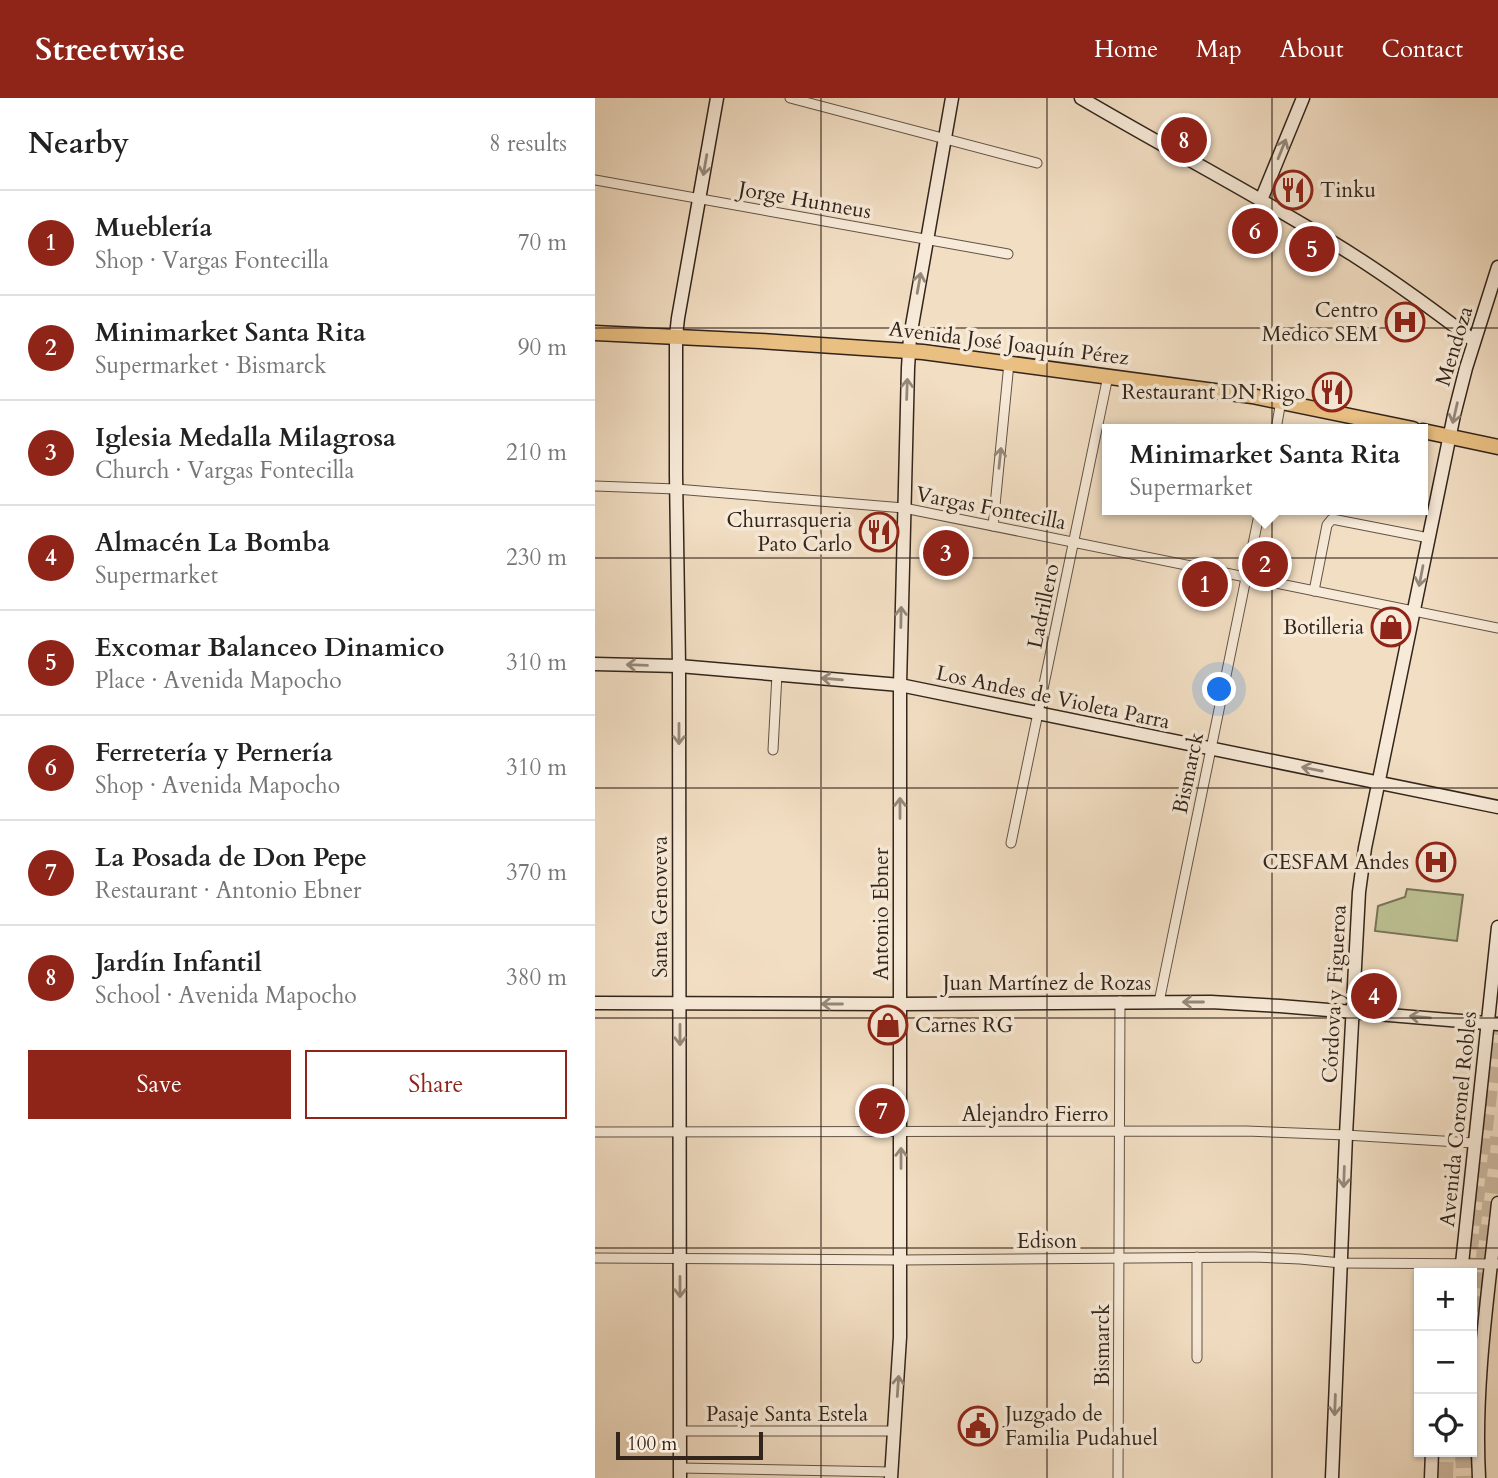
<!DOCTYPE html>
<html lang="en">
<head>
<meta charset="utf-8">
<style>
  :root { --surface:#fff; --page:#f2f2f2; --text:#222; --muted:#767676; --line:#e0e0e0; --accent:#8f2418 }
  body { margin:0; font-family:Cardo,serif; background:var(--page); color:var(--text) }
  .controls { position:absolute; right:21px; bottom:21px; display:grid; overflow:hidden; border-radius:0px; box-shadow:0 2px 5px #0004 }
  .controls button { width:63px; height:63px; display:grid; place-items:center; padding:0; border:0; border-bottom:2px solid var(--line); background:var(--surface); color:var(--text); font:35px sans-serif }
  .scale { position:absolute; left:21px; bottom:18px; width:147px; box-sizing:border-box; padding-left:7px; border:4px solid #33251b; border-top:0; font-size:19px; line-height:24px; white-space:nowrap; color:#33251b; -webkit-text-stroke:5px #f7ead8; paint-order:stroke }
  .you { position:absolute; left:625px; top:592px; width:24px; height:24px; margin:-18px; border:5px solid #fff; border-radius:50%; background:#1a73e8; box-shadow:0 0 0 10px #1a73e833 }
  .badge { display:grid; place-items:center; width:46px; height:46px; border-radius:50%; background:var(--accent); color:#fff; font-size:23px; font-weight:700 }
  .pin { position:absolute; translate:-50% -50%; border:4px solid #fff; box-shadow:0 2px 7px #0006 }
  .popup { position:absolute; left:507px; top:326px; width:326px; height:91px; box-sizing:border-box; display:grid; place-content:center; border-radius:0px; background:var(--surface); filter:drop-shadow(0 2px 5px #0005); font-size:23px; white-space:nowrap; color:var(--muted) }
  .popup b { font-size:26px; color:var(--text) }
  .popup::after { content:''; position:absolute; left:50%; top:100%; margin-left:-14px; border:14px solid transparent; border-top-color:var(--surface) }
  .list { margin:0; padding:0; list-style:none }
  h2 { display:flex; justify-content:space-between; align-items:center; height:91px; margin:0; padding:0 28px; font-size:30px }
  h2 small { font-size:23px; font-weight:400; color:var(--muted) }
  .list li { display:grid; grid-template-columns:46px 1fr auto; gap:21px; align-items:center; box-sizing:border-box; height:105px; padding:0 28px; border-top:2px solid var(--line) }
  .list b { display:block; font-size:26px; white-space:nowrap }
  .list p { margin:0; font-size:23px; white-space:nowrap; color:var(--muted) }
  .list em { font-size:23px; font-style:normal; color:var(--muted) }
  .actions { display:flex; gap:14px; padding:21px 28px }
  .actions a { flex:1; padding:16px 0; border:2px solid var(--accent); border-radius:0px; text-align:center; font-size:24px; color:var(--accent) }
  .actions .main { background:var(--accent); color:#fff }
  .icon { flex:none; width:38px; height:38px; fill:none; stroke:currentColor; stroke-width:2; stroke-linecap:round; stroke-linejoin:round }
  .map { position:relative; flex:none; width:903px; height:1380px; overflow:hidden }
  header { display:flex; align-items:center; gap:42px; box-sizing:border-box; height:98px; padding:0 35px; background:var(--accent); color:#fff }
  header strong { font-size:33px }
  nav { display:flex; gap:38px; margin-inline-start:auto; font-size:24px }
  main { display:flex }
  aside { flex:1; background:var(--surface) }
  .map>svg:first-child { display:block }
  .green { fill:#bcc193; stroke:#787357; stroke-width:2 }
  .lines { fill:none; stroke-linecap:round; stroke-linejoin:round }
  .highway-tunnel { stroke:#ccb9a1; stroke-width:16; stroke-dasharray:16 8; stroke-linecap:butt }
  .street-casing { stroke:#635345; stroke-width:11 }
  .secondary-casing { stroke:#33251b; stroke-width:15 }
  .primary-casing { stroke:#33251b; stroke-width:17 }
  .street { stroke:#f7ead8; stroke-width:9 }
  .secondary { stroke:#f7ead8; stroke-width:12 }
  .primary { stroke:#e9bf82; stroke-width:14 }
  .oneway { stroke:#95887a }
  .grid { fill:none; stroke:#33251b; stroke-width:2; stroke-opacity:0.55 }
  .labels { text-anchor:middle; stroke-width:7; stroke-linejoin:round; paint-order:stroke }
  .poi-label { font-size:21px; fill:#33251b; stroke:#f7ead8; text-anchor:end }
  .street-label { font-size:21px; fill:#33251b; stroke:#f7ead8 }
</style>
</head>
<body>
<header>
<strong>Streetwise</strong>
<nav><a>Home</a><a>Map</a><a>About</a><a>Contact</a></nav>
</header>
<main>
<aside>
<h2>Nearby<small>8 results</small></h2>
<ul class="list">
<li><span class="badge">1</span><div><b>Mueblería</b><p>Shop · Vargas Fontecilla</p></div><em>70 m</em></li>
<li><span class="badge">2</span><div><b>Minimarket Santa Rita</b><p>Supermarket · Bismarck</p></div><em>90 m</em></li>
<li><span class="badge">3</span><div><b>Iglesia Medalla Milagrosa</b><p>Church · Vargas Fontecilla</p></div><em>210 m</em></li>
<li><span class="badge">4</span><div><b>Almacén La Bomba</b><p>Supermarket</p></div><em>230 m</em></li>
<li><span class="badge">5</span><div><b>Excomar Balanceo Dinamico</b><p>Place · Avenida Mapocho</p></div><em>310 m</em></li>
<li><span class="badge">6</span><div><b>Ferretería y Pernería</b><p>Shop · Avenida Mapocho</p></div><em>310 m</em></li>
<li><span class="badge">7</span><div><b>La Posada de Don Pepe</b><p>Restaurant · Antonio Ebner</p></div><em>370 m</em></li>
<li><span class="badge">8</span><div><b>Jardín Infantil</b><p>School · Avenida Mapocho</p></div><em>380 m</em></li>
</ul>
<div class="actions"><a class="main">Save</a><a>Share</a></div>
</aside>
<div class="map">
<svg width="903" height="1380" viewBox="0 0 903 1380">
  <rect width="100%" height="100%" fill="#f2dec3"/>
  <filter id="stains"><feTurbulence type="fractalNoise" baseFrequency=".00286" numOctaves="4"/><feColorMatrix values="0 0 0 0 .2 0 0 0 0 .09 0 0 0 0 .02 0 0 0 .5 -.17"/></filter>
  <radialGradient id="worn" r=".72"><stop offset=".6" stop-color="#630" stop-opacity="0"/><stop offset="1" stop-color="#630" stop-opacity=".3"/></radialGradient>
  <polygon class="green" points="812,791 868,797 862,843 780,833 783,808 810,799"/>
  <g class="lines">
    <g class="highway-tunnel">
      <polyline points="872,1175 903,924"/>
      <polyline points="877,1262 903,1039"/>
      <polyline points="868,1354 869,1380"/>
      <polyline points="850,1380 851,1354"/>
    </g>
    <defs>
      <g id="street">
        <polyline points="195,0 442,65"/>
        <polyline points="0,82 413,156"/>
        <polyline points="681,331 686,303"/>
        <polyline points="0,388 81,391 309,410 903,530"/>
        <polyline points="398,428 414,265"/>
        <polyline points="719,493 732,427 737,421 834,440"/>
        <polyline points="178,652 182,576"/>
        <polyline points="416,745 513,278"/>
        <polyline points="564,904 665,412"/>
        <polyline points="0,1034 651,1033 751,1037 879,1045"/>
        <polyline points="0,1160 306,1162 659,1159 705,1161 746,1165 903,1166"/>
        <polyline points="602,1260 602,1159"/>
        <polyline points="85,1333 299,1333"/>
        <polyline points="85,1370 296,1374"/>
        <polyline points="523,1380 525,903"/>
      </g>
      <g id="secondary">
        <path d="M486 0C576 53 669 101 758 157 800 184 840 213 879 243"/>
        <polyline points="666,102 708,0"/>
        <polyline points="0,566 84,568 305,587 903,709"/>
        <polyline points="0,905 305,906 616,904 685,908 903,926"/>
        <polyline points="866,1175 903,829"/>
        <polyline points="85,1380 84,568 81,377 81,238 83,220 122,0"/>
        <polyline points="296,1380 305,1239 305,587 313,270 315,239 357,0"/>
        <polyline points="737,1380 751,1037 764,794 770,750 859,317 871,270 903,169"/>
        <polyline points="836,1380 837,1354"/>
        <path d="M884 1380C879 1288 893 1196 903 1105"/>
      </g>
      <g id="primary">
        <polyline points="0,235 165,243 328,254 657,298 818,331"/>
        <polyline points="828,333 903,349"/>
      </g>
    </defs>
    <use href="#street" class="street-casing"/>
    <use href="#secondary" class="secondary-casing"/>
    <use href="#primary" class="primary-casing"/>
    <use href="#street" class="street"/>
    <use href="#secondary" class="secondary"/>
    <use href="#primary" class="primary"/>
  </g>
  <defs><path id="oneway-shaft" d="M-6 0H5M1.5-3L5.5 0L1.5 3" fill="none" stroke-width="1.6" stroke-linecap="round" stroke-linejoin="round" transform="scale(1.75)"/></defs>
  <g class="oneway">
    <use href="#oneway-shaft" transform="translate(687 51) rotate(-68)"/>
    <use href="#oneway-shaft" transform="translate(110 67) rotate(100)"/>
    <use href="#oneway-shaft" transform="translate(324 185) rotate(-80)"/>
    <use href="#oneway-shaft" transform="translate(312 291) rotate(-88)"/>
    <use href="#oneway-shaft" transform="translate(860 315) rotate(103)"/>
    <use href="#oneway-shaft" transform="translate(405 360) rotate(-84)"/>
    <use href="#oneway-shaft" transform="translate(826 478) rotate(101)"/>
    <use href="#oneway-shaft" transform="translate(306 519) rotate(-89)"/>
    <use href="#oneway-shaft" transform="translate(42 567) rotate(-178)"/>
    <use href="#oneway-shaft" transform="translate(237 581) rotate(-175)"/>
    <use href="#oneway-shaft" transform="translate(84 636) rotate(90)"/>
    <use href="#oneway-shaft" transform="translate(717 671) rotate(-169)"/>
    <use href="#oneway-shaft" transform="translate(305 710) rotate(-90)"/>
    <use href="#oneway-shaft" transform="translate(598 904) rotate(-180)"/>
    <use href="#oneway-shaft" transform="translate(237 906) rotate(-180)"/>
    <use href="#oneway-shaft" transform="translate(825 919) rotate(-175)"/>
    <use href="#oneway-shaft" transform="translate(85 937) rotate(90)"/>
    <use href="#oneway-shaft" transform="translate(306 1060) rotate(-90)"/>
    <use href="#oneway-shaft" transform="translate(749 1079) rotate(92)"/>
    <use href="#oneway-shaft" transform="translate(85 1189) rotate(90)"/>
    <use href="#oneway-shaft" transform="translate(303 1288) rotate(-86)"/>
    <use href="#oneway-shaft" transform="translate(740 1307) rotate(92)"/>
  </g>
  <path class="grid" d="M226 0V1380M452 0V1380M677 0V1380M0 230H903M0 460H903M0 690H903M0 920H903M0 1150H903"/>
  <defs>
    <symbol id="restaurant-ring" viewBox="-11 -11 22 22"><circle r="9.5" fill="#f7ead8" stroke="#8f2418" stroke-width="1.5"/><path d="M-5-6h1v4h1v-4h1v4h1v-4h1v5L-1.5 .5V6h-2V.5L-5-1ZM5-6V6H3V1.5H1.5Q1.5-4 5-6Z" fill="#8f2418"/></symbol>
    <symbol id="hospital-ring" viewBox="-11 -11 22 22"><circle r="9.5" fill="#f7ead8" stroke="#8f2418" stroke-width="1.5"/><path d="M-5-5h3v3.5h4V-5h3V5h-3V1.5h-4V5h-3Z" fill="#8f2418"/></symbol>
    <symbol id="shop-ring" viewBox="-11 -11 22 22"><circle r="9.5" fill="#f7ead8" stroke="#8f2418" stroke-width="1.5"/><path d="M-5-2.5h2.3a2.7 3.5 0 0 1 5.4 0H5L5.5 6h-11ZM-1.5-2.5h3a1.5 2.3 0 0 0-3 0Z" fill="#8f2418"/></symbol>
    <symbol id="civic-ring" viewBox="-11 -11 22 22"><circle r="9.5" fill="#f7ead8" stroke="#8f2418" stroke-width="1.5"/><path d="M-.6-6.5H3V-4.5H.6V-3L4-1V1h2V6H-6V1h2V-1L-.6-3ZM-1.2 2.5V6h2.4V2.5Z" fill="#8f2418"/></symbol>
  </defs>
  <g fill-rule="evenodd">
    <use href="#restaurant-ring" x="676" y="70" width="44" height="44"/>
    <use href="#hospital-ring" x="788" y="202" width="44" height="44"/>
    <use href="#restaurant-ring" x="715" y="272" width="44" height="44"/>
    <use href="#restaurant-ring" x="262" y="412" width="44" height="44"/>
    <use href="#shop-ring" x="774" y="507" width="44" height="44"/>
    <use href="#hospital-ring" x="819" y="742" width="44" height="44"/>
    <use href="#shop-ring" x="271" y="905" width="44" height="44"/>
    <use href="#civic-ring" x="361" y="1306" width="44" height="44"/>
  </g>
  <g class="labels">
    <g class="poi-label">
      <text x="725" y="99" text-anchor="start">Tinku</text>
      <text x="783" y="219">Centro<tspan x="783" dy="24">Medico SEM</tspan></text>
      <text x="710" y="301">Restaurant DN Rigo</text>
      <text x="257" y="429">Churrasqueria<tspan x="257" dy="24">Pato Carlo</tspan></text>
      <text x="769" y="536">Botilleria</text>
      <text x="814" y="771">CESFAM Andes</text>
      <text x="320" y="934" text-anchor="start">Carnes RG</text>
      <text x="410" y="1323" text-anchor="start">Juzgado de<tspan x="410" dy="24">Familia Pudahuel</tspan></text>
    </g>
    <g class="street-label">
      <text transform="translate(210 102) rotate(10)" y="7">Jorge Hunneus</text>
      <text transform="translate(414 245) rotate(7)" y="7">Avenida José Joaquín Pérez</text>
      <text transform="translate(859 248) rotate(-73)" y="7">Mendoza</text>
      <text transform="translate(396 410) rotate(11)" y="7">Vargas Fontecilla</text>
      <text transform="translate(448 508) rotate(-78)" y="7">Ladrillero</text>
      <text transform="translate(458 599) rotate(12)" y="7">Los Andes de Violeta Parra</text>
      <text transform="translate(593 675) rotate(-78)" y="7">Bismarck</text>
      <text transform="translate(65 809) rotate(-90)" y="7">Santa Genoveva</text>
      <text transform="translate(286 816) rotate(-90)" y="7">Antonio Ebner</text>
      <text x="452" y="892">Juan Martínez de Rozas</text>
      <text transform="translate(739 896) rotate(-87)" y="7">Córdova y Figueroa</text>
      <text x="440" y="1023">Alejandro Fierro</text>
      <text transform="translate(863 1021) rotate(-84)" y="7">Avenida Coronel Robles</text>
      <text x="452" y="1150">Edison</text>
      <text transform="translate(507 1247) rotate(-90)" y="7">Bismarck</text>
      <text x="192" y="1323">Pasaje Santa Estela</text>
    </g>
  </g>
  <rect width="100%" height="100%" filter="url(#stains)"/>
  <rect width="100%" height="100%" fill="url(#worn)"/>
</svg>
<div class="controls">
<button>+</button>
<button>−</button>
<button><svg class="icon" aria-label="locate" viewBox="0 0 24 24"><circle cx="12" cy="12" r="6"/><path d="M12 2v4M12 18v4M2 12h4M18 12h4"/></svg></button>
</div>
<div class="scale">100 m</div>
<div class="you"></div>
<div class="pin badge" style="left:610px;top:486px">1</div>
<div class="pin badge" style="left:670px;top:466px">2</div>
<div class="popup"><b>Minimarket Santa Rita</b>Supermarket</div>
<div class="pin badge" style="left:351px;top:455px">3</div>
<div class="pin badge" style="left:779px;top:898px">4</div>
<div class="pin badge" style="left:717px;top:151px">5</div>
<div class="pin badge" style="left:660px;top:133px">6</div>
<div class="pin badge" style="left:287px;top:1013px">7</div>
<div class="pin badge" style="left:589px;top:42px">8</div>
</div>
</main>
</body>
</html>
